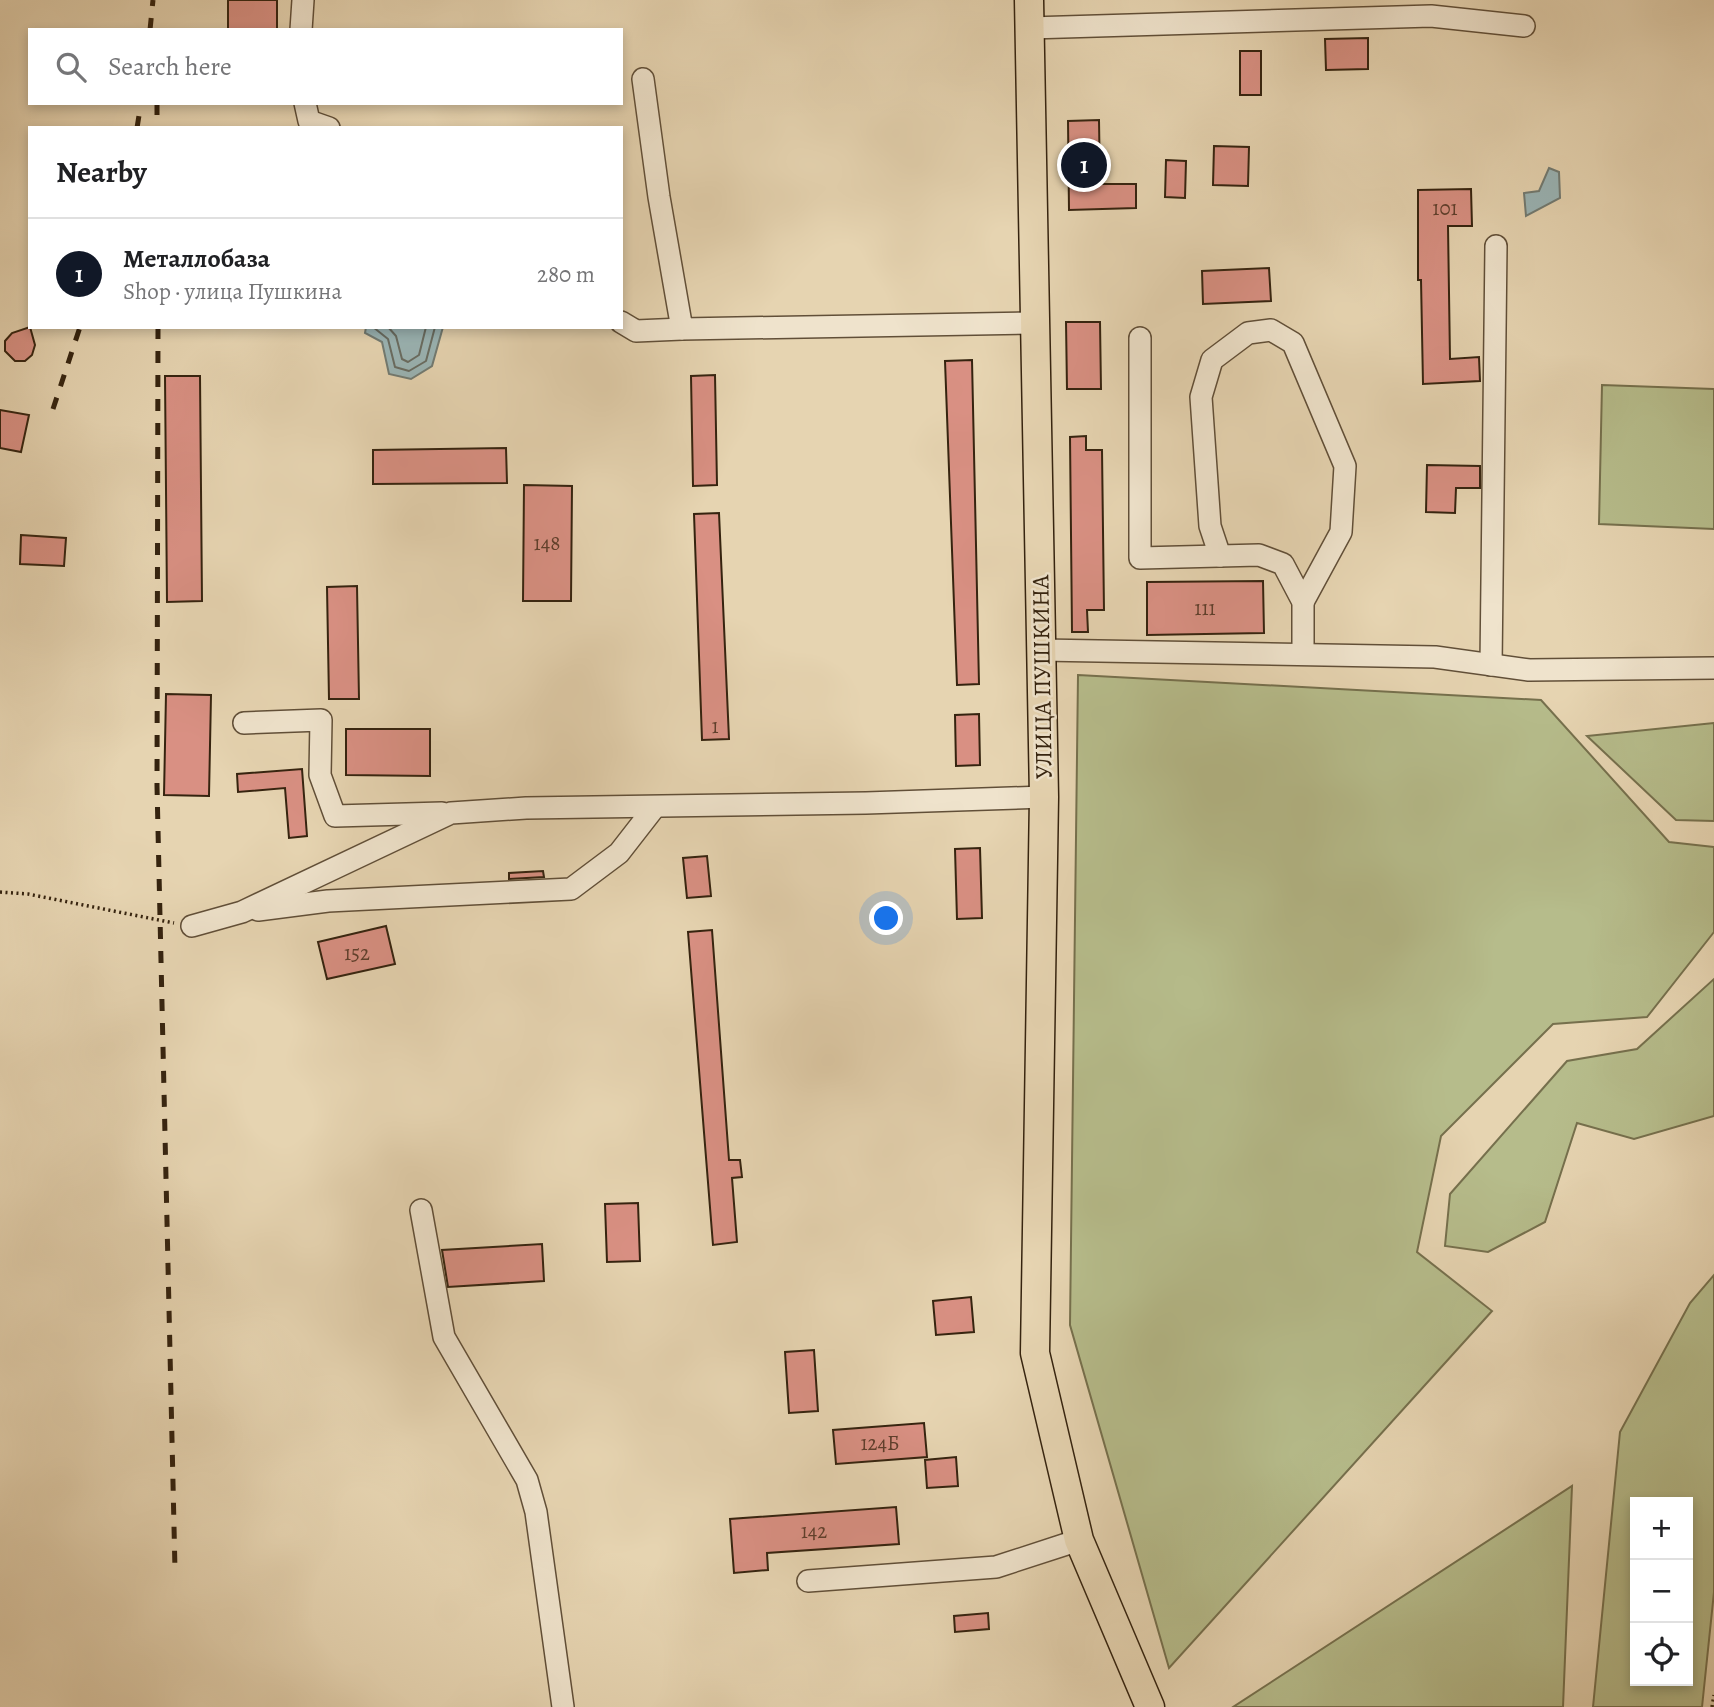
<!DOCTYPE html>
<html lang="en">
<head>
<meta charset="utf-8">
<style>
  :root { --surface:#fff; --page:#f2f2f2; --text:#202124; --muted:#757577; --line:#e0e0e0; --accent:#111827 }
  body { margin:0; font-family:Alegreya,serif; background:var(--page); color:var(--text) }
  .controls { position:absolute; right:21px; bottom:21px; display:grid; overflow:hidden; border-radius:0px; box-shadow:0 4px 10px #0003 }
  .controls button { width:63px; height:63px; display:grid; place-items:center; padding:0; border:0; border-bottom:2px solid var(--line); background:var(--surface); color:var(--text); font:35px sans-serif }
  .you { position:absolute; left:887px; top:919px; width:24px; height:24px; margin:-18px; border:5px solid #fff; border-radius:50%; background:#1a73e8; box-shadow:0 0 0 10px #1a73e833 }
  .badge { display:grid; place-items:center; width:46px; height:46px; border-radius:50%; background:var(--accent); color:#fff; font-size:23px; font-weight:700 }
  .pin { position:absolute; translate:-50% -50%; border:4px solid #fff; box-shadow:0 2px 7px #0006 }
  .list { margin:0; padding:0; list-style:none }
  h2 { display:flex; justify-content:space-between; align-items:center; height:91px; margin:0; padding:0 28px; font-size:30px }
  h2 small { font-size:23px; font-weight:400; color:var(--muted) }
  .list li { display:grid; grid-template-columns:46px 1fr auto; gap:21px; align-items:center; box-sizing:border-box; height:112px; padding:0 28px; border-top:2px solid var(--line) }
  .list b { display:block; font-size:26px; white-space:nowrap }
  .list p { margin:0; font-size:23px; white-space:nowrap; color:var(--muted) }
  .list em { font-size:23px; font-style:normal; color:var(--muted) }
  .icon { flex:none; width:38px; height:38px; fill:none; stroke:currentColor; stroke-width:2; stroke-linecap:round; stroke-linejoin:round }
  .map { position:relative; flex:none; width:1714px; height:1707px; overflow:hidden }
  .search { position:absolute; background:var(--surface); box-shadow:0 4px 10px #0003; left:28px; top:28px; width:595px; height:77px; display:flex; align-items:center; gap:18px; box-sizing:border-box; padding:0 24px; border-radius:0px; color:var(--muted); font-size:26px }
  .panel { position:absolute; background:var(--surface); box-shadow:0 4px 10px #0003; left:28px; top:126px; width:595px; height:203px; border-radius:0px }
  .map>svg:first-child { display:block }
  .green { fill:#b6bc8b; stroke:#76704d; stroke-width:2; fill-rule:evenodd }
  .water { fill:#9ab5b6; stroke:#727b73; stroke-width:2 }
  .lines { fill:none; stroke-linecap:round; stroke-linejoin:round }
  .shore { stroke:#686c62; stroke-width:2 }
  .building { fill:#d99083; stroke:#35230f; stroke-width:2 }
  .minor-casing { stroke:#614f38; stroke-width:24 }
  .major-casing { stroke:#35230f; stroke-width:31 }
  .path { stroke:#35230f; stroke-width:3.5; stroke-dasharray:2 3.5; stroke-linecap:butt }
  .minor { stroke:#efe3cc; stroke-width:21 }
  .major { stroke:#e6d4b1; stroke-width:28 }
  .rail { stroke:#35230f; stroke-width:5; stroke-dasharray:12 12; stroke-linecap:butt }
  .labels { text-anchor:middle; stroke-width:5; stroke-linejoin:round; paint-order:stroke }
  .number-label { font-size:21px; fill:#5e3e2c }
  .street-label { font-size:24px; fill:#35230f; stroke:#efe3cc }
</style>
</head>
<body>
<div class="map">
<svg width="1714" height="1707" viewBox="0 0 1714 1707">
  <rect width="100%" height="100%" fill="#e6d4b1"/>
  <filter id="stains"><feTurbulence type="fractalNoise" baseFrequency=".00286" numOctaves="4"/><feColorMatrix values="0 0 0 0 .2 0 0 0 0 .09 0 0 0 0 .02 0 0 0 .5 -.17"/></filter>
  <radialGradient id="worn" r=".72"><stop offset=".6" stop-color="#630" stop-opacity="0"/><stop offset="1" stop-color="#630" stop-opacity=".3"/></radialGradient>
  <g class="green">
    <polygon points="1602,385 1714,389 1714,529 1599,524"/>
    <polygon points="1078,675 1541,700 1669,842 1714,847 1714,932 1647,1017 1553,1024 1441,1136 1417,1252 1492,1311 1169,1668 1070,1325"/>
    <polygon points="1714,723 1714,821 1676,820 1587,736"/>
    <polygon points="1714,979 1714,1116 1634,1139 1577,1123 1545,1222 1488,1252 1445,1246 1450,1194 1567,1061 1637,1049"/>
    <path d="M1714 1275V1592L1702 1707H1593L1620 1432 1690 1303ZM1635 1502H1688V1681H1635Z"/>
    <polygon points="1572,1486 1563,1707 1233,1707"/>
  </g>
  <g class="water">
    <polygon points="1549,168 1559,172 1560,198 1526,216 1524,193 1539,191"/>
    <polygon points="366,327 443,327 432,366 411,379 389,374 382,342 365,333"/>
  </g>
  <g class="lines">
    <g class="shore">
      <polyline points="373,327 388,339 395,367 409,371 426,361 435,327"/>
      <polyline points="388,327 396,336 402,359 408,362 419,355 426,327"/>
    </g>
  </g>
  <g class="building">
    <rect x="228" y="0" width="49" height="30"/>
    <polygon points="1368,38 1368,69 1326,70 1325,39"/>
    <rect x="1240" y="51" width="21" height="44"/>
    <polygon points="1099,120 1100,184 1136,184 1136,208 1069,210 1068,121"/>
    <polygon points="1214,146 1249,147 1248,186 1213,185"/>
    <polygon points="1166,160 1186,161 1185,198 1165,197"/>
    <polygon points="1471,189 1472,226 1448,226 1450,359 1479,357 1480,381 1423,384 1421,280 1418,280 1418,190"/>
    <polygon points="1269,268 1271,301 1203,304 1202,271"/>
    <polygon points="1066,322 1100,322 1101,389 1067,389"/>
    <polygon points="30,327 35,345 32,355 25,361 15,361 5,351 5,341 12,333"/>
    <polygon points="972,360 979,684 957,685 945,361"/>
    <polygon points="715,375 717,485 693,486 691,376"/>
    <polygon points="165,376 200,376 202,601 167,602"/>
    <polygon points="0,410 29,415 21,452 0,448"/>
    <polygon points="1086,436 1086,450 1102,450 1104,610 1087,610 1088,632 1072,632 1070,437"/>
    <polygon points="506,448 507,483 373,484 373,450"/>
    <polygon points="1427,465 1480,466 1480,488 1456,488 1455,513 1426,512"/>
    <polygon points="524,485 572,486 571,601 523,601"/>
    <polygon points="719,513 729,739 702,740 694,514"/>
    <polygon points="21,535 66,538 64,566 20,564"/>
    <polygon points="1263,581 1264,633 1147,635 1147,582"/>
    <polygon points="357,586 359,699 329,699 327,587"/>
    <polygon points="166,694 211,695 209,796 164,795"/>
    <polygon points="979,714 980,765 956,766 955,715"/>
    <polygon points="346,729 430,729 430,776 346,775"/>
    <polygon points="302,769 307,836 289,838 285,788 238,792 237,774"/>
    <polygon points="980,848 982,918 957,919 955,849"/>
    <polygon points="707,856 711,896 687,898 683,858"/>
    <polygon points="543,871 544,877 509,879 509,873"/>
    <polygon points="386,926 395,964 327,979 318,942"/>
    <polygon points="712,930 729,1160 740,1160 742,1177 732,1178 737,1242 713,1245 688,932"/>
    <polygon points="638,1203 640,1261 607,1262 605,1204"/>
    <polygon points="542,1244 544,1281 448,1287 442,1250"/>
    <polygon points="971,1297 974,1332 936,1335 933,1301"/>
    <polygon points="814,1350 818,1411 789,1413 785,1352"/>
    <polygon points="924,1423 927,1457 836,1464 833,1430"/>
    <polygon points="956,1457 958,1486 927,1488 925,1460"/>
    <polygon points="896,1507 899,1544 767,1553 768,1570 734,1573 730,1519"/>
    <polygon points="988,1613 989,1629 955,1632 954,1616"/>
  </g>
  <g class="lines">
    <defs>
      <g id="minor">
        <polyline points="1030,28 1431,16 1524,26"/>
        <polyline points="301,30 303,0"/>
        <polyline points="643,79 659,197 682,329 1035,323"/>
        <polyline points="305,103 309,121 329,128"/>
        <polyline points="621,322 636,331 682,329"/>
        <polyline points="1140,338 1140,558 1259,555 1283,564 1303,602 1303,653"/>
        <polyline points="1220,556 1210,526 1201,397 1212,360 1248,333 1271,330 1293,343 1345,466 1341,532 1303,602"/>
        <polyline points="1041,650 1435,657 1529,670 1714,668"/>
        <polyline points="1491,665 1496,246"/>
        <polyline points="244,723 321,720 320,775 335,816 442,813"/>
        <polyline points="258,910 328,901 571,889 619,853 654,808"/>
        <polyline points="192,926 242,912 451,813 526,808 866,803 1044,797"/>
        <polyline points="421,1210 444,1337 527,1480 536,1512 563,1707"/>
        <polyline points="808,1581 996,1567 1079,1540"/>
      </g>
      <polyline id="major" points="1029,0 1044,797 1035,1353 1079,1540 1150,1707"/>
    </defs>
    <use href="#minor" class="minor-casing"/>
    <use href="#major" class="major-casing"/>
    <g class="path">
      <polyline points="0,892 28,894 174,923"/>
      <polyline points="1712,1707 1714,1695"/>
    </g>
    <use href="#minor" class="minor"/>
    <use href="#major" class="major"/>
    <g class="rail">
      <polyline points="150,30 153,0"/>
      <polyline points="157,103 157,128"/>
      <polyline points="137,128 141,103"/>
      <polyline points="158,327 157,786 175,1570"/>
      <polyline points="53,409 80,327"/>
    </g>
  </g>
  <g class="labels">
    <g class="number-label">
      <text x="1445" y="215">101</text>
      <text x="547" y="550">148</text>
      <text x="1205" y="615">111</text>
      <text x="715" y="733">1</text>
      <text x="357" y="960">152</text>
      <text x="880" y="1450">124Б</text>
      <text x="814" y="1538">142</text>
    </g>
    <g class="street-label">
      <text transform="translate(1042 677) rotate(-91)" y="8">УЛИЦА ПУШКИНА</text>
    </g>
  </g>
  <rect width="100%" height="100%" filter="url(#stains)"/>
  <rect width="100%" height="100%" fill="url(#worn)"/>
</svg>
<div class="controls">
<button>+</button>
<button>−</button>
<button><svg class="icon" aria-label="locate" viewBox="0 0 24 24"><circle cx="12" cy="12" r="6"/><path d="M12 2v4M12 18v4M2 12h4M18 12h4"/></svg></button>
</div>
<div class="you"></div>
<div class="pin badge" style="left:1084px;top:165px">1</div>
<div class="search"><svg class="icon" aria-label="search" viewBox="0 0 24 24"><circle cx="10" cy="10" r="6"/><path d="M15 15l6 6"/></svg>Search here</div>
<section class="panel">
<h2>Nearby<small></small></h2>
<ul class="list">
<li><span class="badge">1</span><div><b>Металлобаза</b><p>Shop · улица Пушкина</p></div><em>280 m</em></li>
</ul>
</section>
</div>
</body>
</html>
